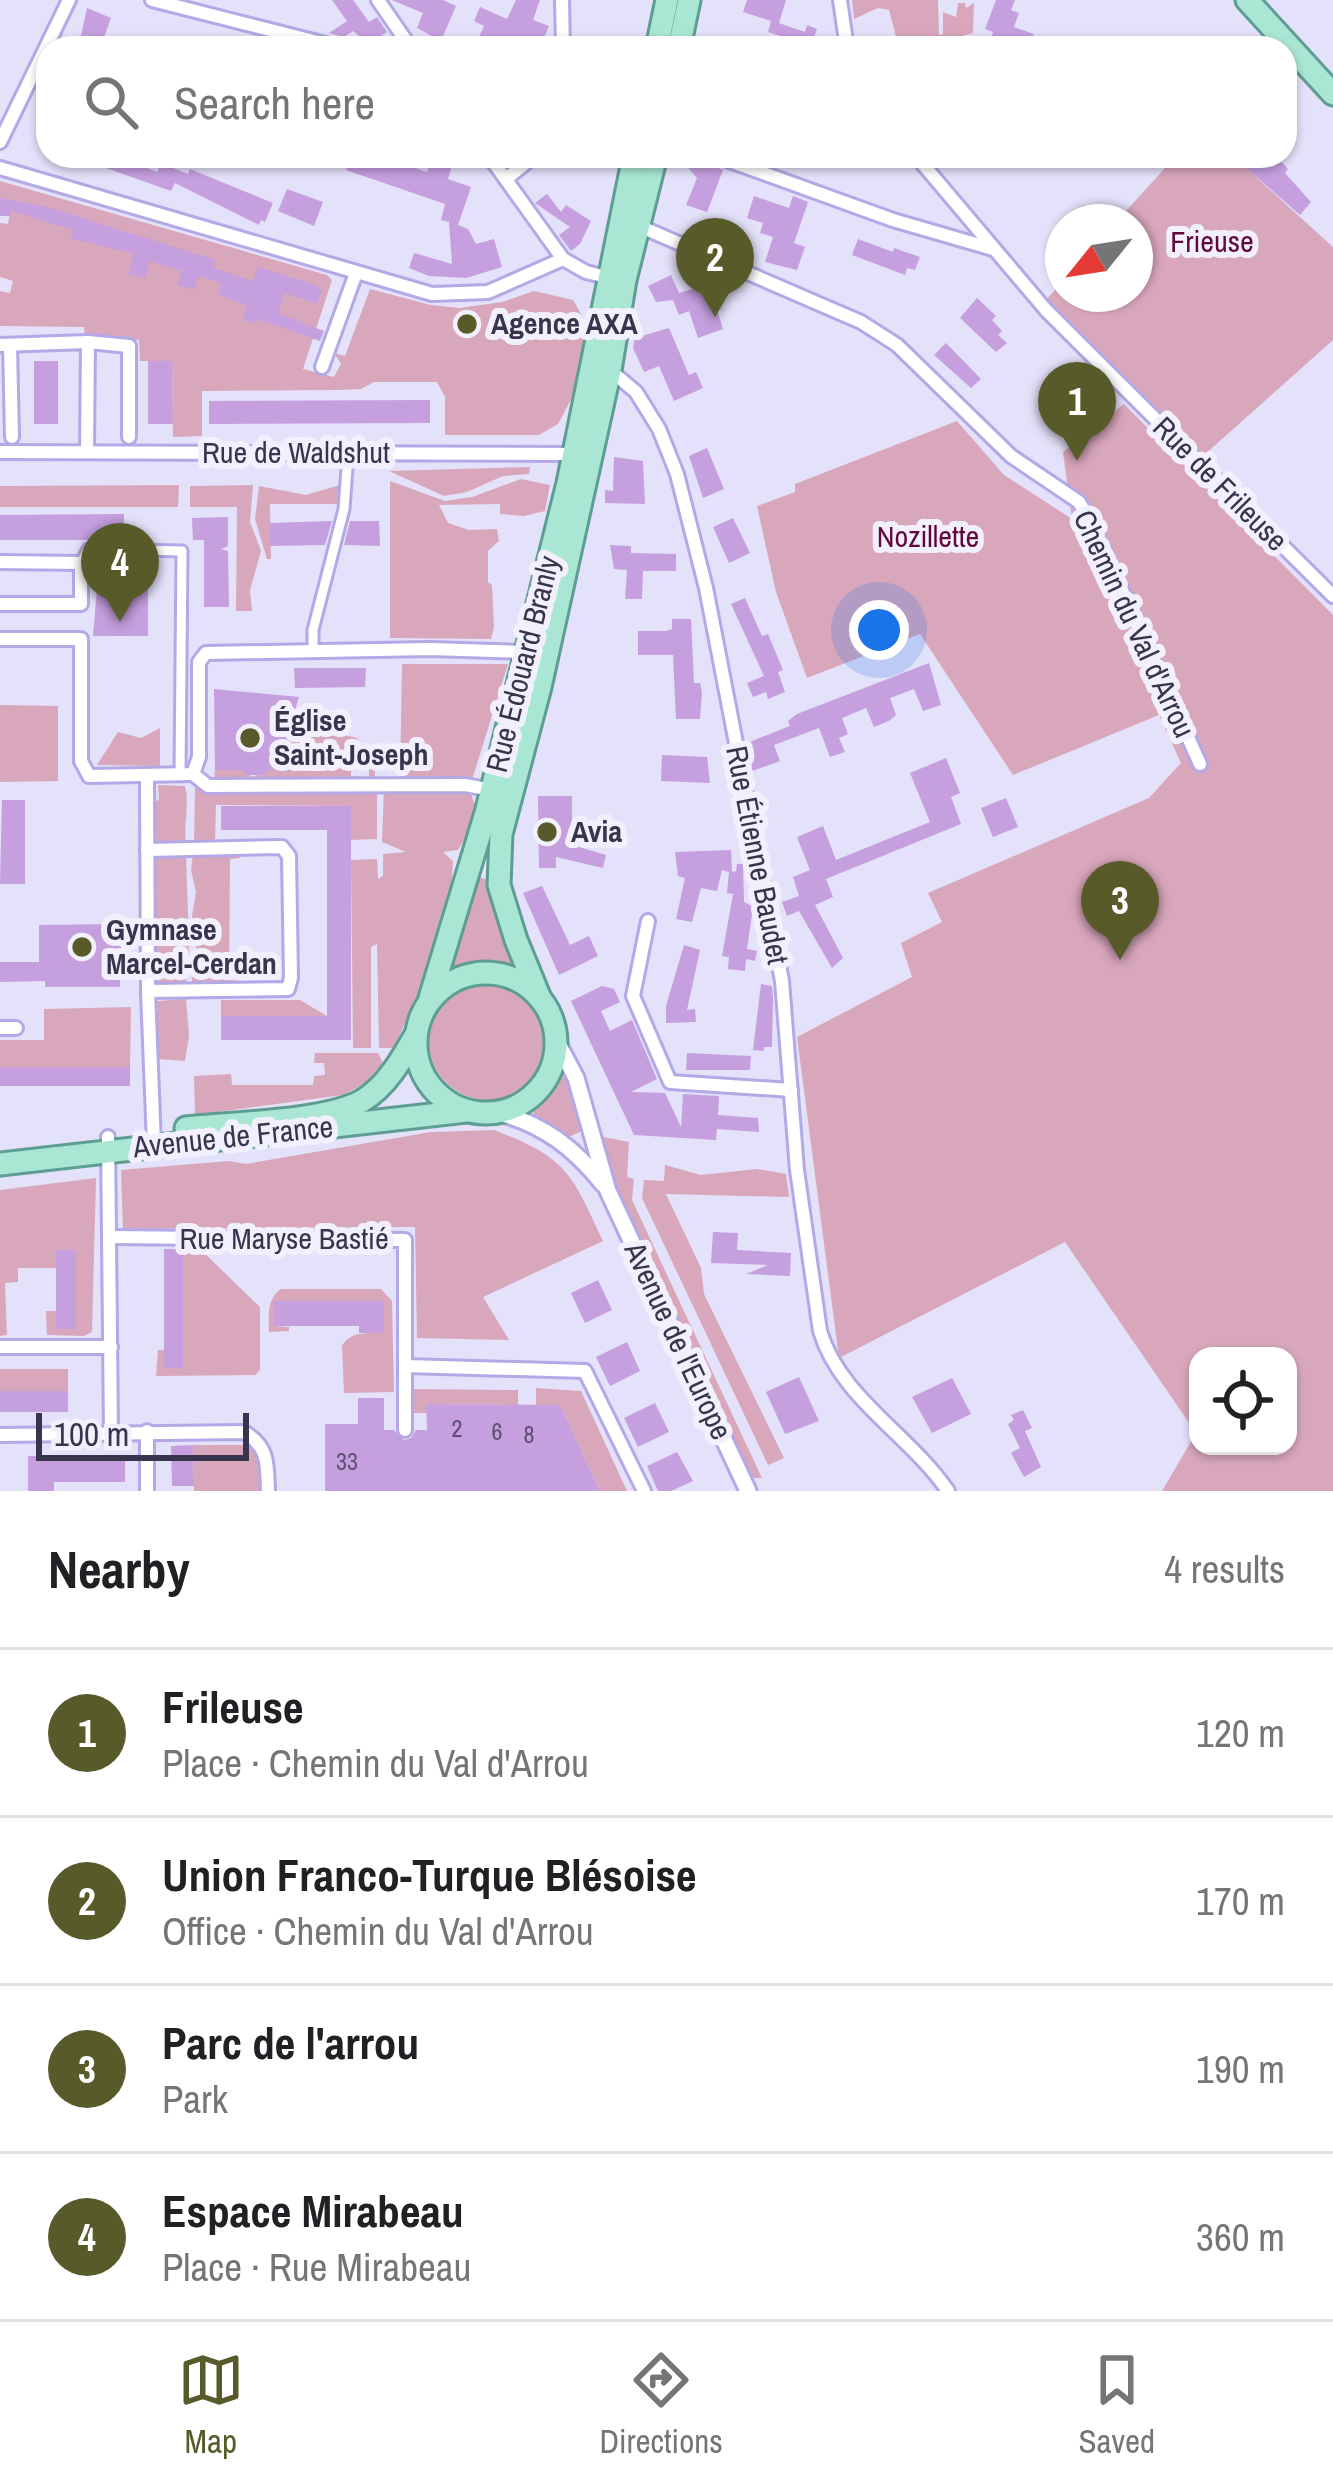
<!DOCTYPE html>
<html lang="en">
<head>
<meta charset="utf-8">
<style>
  :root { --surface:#fff; --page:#f2f2f2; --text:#202124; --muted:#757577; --line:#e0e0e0; --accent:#585b29 }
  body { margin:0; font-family:"Archivo Narrow",sans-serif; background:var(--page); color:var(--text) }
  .controls { position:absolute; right:36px; bottom:36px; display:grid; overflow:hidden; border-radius:24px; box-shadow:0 3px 9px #0004 }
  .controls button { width:108px; height:108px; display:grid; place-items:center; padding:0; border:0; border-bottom:3px solid var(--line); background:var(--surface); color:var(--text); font:60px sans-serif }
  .compass { position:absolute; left:1045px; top:204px; width:108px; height:108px; border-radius:50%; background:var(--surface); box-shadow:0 3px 9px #0004; rotate:240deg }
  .scale { position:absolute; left:36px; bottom:30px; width:213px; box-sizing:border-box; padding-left:12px; border:6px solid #39344d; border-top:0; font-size:33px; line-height:42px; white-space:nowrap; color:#39344d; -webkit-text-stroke:9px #f1f0fc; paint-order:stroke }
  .you { position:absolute; left:879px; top:630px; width:42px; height:42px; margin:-30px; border:9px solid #fff; border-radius:50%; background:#1a73e8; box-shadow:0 0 0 18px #1a73e833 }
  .badge { display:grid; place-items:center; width:78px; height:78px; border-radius:50%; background:var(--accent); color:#fff; font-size:39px; font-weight:700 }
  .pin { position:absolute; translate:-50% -99px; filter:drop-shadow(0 3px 6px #0008) }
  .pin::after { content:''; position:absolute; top:63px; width:42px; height:36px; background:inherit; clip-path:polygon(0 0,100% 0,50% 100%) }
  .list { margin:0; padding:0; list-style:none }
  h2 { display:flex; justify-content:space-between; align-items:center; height:156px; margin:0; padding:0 48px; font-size:51px }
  h2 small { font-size:39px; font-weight:400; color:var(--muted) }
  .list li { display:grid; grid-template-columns:78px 1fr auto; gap:36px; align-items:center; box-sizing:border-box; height:168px; padding:0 48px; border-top:3px solid var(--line) }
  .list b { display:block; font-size:45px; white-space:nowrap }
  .list p { margin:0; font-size:39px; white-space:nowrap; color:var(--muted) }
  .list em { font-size:39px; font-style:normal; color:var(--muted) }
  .icon { flex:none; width:66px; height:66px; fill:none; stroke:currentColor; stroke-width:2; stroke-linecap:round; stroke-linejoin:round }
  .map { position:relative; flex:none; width:1333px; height:1491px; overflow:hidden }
  .search { position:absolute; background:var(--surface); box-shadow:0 3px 9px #0004; left:36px; right:36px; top:36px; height:132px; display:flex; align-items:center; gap:30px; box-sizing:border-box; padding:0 42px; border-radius:36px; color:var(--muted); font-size:45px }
  .sheet { height:828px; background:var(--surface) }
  nav { display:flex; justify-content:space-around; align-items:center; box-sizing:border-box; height:168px; border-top:3px solid var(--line); background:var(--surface); font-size:33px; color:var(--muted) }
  nav a { display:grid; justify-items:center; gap:6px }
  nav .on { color:var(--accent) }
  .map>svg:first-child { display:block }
  .green { fill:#d9a7bc; fill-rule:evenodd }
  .building { fill:#c69fdf }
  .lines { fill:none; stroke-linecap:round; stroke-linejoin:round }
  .pedestrian-casing { stroke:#b3a9e6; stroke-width:15 }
  .minor-casing { stroke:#b3a9e6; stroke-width:18 }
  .tertiary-casing { stroke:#b3a9e6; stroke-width:21 }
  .primary-casing { stroke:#5d9d93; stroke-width:27 }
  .pedestrian { stroke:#fff; stroke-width:9 }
  .minor { stroke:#fff; stroke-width:12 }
  .tertiary { stroke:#fff; stroke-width:15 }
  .primary { stroke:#aae6d4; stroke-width:21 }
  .poi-dot { fill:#585b29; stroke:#f1f0fc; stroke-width:4.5 }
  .labels { text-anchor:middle; stroke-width:12; stroke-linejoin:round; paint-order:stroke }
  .number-label { font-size:24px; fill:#5c4f72 }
  .park-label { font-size:30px; fill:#62073c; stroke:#f1f0fc }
  .poi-label { font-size:30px; font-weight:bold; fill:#39344d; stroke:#f1f0fc; text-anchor:start }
  .street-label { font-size:30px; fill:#39344d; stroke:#f1f0fc }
</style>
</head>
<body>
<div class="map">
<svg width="1333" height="1491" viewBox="0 0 1333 1491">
  <rect width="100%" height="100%" fill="#e4e1fa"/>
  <g class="green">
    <polygon points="852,0 938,0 939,35 943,34 943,12 956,17 958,3 965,3 966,8 974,3 973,33 959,37 959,48 899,48 889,10 878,8 854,19"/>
    <polygon points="1176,156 1233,156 1333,247 1333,340 1204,455 1046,300 1063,281 1063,294 1135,294 1135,222 1116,222"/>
    <polygon points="0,181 327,275 332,280 303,369 334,377 341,364 334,353 345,356 370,289 431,305 460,308 502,302 534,291 573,300 585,321 584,339 596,342 588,379 582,379 558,424 539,435 445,435 445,397 437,382 374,382 361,389 339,390 202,391 202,436 173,437 172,361 140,361 139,340 85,337 84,327 0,326 0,291 10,293 13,281 0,277 0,223 8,224 12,201 0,198"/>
    <path d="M1124 404 1333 615V1491H1162L1196 1433 1065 1242 839 1358 797 1037 912 977 901 943 942 922 928 893 1149 798 1181 763 1159 715 1013 775 920 634 807 678 776 592 757 506 795 492V484L957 421 1004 475 1072 519 1063 452ZM1198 1356H1288V1446H1198Z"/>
    <polygon points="530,467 529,474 503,476 467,492 444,496 389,471"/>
    <polygon points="521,479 550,485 545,511 524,516 500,514 500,504 439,505 448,523 469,530 497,529 499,541 488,551 488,582 492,585 494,627 491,639 390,638 390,481 445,501 472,497"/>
    <polygon points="179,485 178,507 0,507 0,486"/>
    <polygon points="253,485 250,522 261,551 250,590 252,611 236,611 237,507 190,507 190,486"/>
    <polygon points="340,485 340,504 270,504 271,559 267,559 255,519 259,486 306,495"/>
    <polygon points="402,664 508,664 471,783 400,780"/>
    <polygon points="0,705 58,706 58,781 0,782"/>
    <polygon points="289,723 357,738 360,745 351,745 351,776 369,777 369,768 375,767 375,781 214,782 215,770 241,770 253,777 269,770 298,769 298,752 282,752"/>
    <polygon points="160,728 160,766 97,765 118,732 141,738"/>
    <path d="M158 785 185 786C190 803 183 824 186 843L159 845 154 840 153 802 159 800Z"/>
    <polygon points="195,787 377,788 377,839 351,840 350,806 216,805 215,840 194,841"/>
    <polygon points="384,789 470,791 479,816 458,850 443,852 453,861 452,879 417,995 394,1048 379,1048 377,944 371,947 371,1048 353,1048 351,860 377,859 378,879 383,876 383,854 406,852 382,842"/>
    <polygon points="237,853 240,858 230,859 229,980 240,981 233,986 193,986 191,973 197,943 192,916 196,892 191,870 193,854"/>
    <polygon points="159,854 186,854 189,946 186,986 157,986 154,980 153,859"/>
    <path d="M472 875 488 880 506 942 514 943 517 963C498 971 478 960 458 970L450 965Z"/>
    <circle cx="488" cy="1041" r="59"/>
    <polygon points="186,999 189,1036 185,1061 156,1059 154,1011 158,1010 157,1001"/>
    <polygon points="221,1000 300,1000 327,1016 221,1016"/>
    <polygon points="131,1007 130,1067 0,1067 0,1040 44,1040 44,1009"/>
    <polygon points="315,1053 378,1053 383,1063 364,1084 343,1095 195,1115 194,1076 231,1074 232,1085 313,1085 314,1076 325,1075 324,1063 314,1063"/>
    <polygon points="559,1074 572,1077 584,1130 569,1137 533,1116 535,1105"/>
    <path d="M494 1130C567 1158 571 1172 603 1241L483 1297 509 1340 417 1338 415 1227 123 1229 121 1170 229 1161 246 1164 431 1132Z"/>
    <polygon points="603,1137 629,1142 627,1177 634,1179 632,1200 762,1478 754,1478 747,1471 616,1190 599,1140"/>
    <polygon points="665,1165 701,1175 757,1169 786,1174 789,1197 666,1194 701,1268 704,1294 784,1458 768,1465 642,1198 644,1180 664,1181"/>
    <polygon points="96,1178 92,1332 84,1336 47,1335 46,1311 56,1311 57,1329 76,1329 76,1251 57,1250 56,1268 18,1268 18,1282 5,1283 7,1335 0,1336 0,1190"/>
    <polygon points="183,1249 200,1249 260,1307 260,1370 255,1375 156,1376 158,1350 164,1350 164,1368 183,1367"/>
    <path d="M281 1289H381L392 1301 394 1392 344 1393 342 1346C350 1331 368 1333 384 1333L383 1301 274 1326 289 1327V1331L269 1332C269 1315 266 1300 281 1289Z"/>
    <rect x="0" y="1369" width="68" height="22"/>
    <polygon points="536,1388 581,1391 627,1491 600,1491 560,1405 536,1405"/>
    <polygon points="414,1389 518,1390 518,1405 427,1404 426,1413 414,1413"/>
    <polygon points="193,1445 247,1445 259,1456 259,1491 194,1491"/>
  </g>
  <g class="building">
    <polygon points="332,0 353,0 369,22 377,17 387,32 369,44 353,31 344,37 329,33 347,21"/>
    <polygon points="392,0 443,0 456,6 441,41 417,28 423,13"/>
    <polygon points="516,0 540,0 533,20 549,26 540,48 474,48 484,26 474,21 480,7 507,19"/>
    <polygon points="747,0 786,0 779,23 805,32 807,25 817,29 811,46 768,32 771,21 743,12"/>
    <polygon points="996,0 1015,0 1011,10 1019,13 1014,27 1034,34 1029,48 987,48 993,32 985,29"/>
    <polygon points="87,8 111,18 100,48 80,40"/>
    <polygon points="72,156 117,156 157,172 161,163 188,174 190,169 273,203 265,222 261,220 259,225 175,183 171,191"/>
    <polygon points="351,156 397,156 395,161 427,172 432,156 455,156 448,179 471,187 458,225 468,229 476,244 494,239 502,267 466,278 429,276 409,268 414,253 452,264 449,222 441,220 445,204 346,170"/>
    <polygon points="686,156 706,156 709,164 723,170 707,212 686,205 697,178 684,163"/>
    <polygon points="1254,156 1276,156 1288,169 1285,173 1311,202 1300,215 1244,166"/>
    <polygon points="287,189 323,202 314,226 278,211"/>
    <polygon points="547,194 561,212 566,205 591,221 580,244 571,251 559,235 570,227 535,203"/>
    <polygon points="754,196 789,208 793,196 808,202 794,243 805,247 797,270 765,262 773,237 760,233 763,223 747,218"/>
    <polygon points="0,198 48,207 215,260 214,268 253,281 258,267 316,285 322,290 317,304 285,293 278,313 324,331 320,341 257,319 256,324 242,319 247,306 218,294 221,283 199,276 194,290 177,285 182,271 150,261 145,278 128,274 134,254 70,238 73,230 11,211 10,216 0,216"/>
    <polygon points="858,239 893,252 894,248 920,257 915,270 907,268 905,275 852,255"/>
    <polygon points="671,275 679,293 714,282 721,301 715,303 723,329 698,338 689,311 679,315 673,300 656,302 648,286"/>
    <polygon points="977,298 996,316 992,320 1002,331 998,335 1007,343 996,352 960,318"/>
    <polygon points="669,328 689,375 696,372 703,388 674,401 659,366 644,372 633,348 635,338"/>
    <polygon points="946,343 981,379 971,388 934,355"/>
    <rect x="34" y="361" width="24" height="63"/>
    <polygon points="148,361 172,361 173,424 148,424"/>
    <polygon points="430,400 430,423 209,424 209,401"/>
    <polygon points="707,448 724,489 703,498 689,456"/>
    <polygon points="614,457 643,461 645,504 605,503 605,490 613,491"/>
    <polygon points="124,514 124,540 0,540 0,515"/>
    <polygon points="228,517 228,546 221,549 228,551 229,607 204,607 204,540 193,540 192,518"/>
    <polygon points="733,518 750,553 729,563 713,527"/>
    <polygon points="332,521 325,545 270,546 270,523"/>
    <polygon points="350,521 379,521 380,546 344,545"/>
    <polygon points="610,545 631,546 631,553 676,554 676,571 643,571 642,599 625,599 627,570 614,569"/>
    <polygon points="97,589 148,589 148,636 93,636"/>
    <polygon points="745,598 762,636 768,634 783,670 778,672 785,692 768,699 766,692 753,697 747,683 764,676 731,604"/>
    <polygon points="672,619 691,619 694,683 700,683 702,692 700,719 676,719 673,655 638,655 638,631 666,631 672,629"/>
    <polygon points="929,663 941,705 923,711 914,689 890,698 896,715 889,721 874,727 866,708 842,718 848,734 839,738 845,752 830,757 819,728 774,745 780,761 752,771 747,743 790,726 788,721 797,714"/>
    <polygon points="294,668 366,668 365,687 295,688"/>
    <polygon points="214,689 299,697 282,752 298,752 298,770 269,770 263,775 247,775 241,770 215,770"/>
    <polygon points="662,755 707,757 710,783 661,781"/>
    <polygon points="946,758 960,793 951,797 961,824 826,879 833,897 815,905 843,958 832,968 799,911 787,916 782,902 799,896 793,877 810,870 797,837 823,826 836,860 930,822 910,773"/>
    <polygon points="538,796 572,796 572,845 606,855 603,868 556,857 556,868 539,868"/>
    <polygon points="1006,798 1018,827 993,837 981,808"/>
    <polygon points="2,800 25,800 25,884 0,884"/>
    <polygon points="221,806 351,806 351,1040 221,1040 221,1016 327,1016 327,830 221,830"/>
    <polygon points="731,850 732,872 736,871 737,864 743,864 744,902 753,907 747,949 757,951 755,961 746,959 745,971 728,969 729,957 722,956 733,894 727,893 729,872 722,870 717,891 701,888 692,922 676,919 685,878 678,876 675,852"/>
    <polygon points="542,886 570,945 589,936 598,956 559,975 523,893"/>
    <polygon points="124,924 126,969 120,969 120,987 45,987 45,981 0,982 0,962 39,962 39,925"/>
    <polygon points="684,945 700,950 687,1010 695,1009 696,1022 666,1023 666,1006"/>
    <polygon points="761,984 772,986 773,998 772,1047 764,1047 764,1051 753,1050"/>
    <polygon points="602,986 614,989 620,1002 601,1011 610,1031 632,1020 657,1079 631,1092 665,1093 681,1127 683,1094 719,1096 718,1115 758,1118 759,1132 717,1129 716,1140 634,1135 571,1001"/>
    <polygon points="687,1053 751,1056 750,1070 686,1070"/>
    <rect x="0" y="1067" width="130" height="19"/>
    <polygon points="713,1232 738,1233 737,1250 791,1253 790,1276 746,1274 768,1265 711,1263"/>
    <rect x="164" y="1249" width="19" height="119"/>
    <rect x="56" y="1250" width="20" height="79"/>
    <polygon points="598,1280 612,1310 585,1323 571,1293"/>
    <polygon points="274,1301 384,1301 384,1333 359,1333 359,1326 274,1326"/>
    <polygon points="627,1342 640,1371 610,1386 596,1357"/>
    <polygon points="799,1377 819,1421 785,1434 766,1392"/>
    <polygon points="952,1378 971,1414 932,1433 912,1397"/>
    <rect x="0" y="1391" width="68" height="21"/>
    <polygon points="358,1398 384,1398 384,1430 394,1430 404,1440 411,1438 416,1430 427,1430 426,1404 560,1405 600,1491 325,1491 325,1424 358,1424"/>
    <polygon points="655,1403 669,1432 638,1447 624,1418"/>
    <polygon points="1023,1410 1032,1428 1025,1431 1041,1467 1024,1477 1011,1453 1020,1448 1008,1424 1014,1420 1011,1415"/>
    <polygon points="193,1445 194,1486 172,1486 171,1446"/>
    <polygon points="677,1452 693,1481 671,1491 658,1491 647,1466"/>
    <polygon points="28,1456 125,1456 125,1482 54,1482 54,1491 28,1491"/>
  </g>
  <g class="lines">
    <defs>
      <g id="pedestrian">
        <polyline points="81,563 88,549 182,551 180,775"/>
        <polyline points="313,651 313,630 344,509 347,468"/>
      </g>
      <g id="minor">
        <polyline points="152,0 341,48"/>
        <polyline points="378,0 411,48"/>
        <polyline points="562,0 563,48"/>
        <polyline points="840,0 847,48"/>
        <polyline points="0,142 69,0"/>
        <polyline points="489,156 563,259 586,272 611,278"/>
        <polyline points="716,156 893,220 993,249"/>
        <polyline points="916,156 1046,310 1333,596"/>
        <polyline points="0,168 432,294 488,292 563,259"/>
        <polyline points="506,179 534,156"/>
        <polyline points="639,226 861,322 897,345 1011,456 1079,502 1092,524 1200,764"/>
        <polyline points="88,342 129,346 129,437"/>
        <polyline points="0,345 88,342 87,452"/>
        <polyline points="10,345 12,437"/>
        <polyline points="322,367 356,273"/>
        <path d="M610 370 636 392 659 429 677 474 706 588 782 981 797 1170 820 1331C840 1398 910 1435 948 1491"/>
        <polyline points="0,452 578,454"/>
        <polyline points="0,562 81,563 81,604 0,604"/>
        <polyline points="0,639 81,639 81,761 89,776 193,774 199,757 199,662 206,653 430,649 526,652"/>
        <polyline points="193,774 208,786 465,785 492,790"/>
        <polyline points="147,777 148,991 154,1144"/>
        <polyline points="147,850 282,847 289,856 291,978 288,989 148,991"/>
        <polyline points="648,921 633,996 670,1082 791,1090"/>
        <polyline points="0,1028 16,1028"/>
        <polyline points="108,1137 111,1433"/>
        <polyline points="110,1237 405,1240 405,1430"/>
        <polyline points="0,1347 111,1347"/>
        <polyline points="405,1366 585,1371 644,1491"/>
        <polyline points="147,1431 147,1491"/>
        <path d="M0 1435 244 1432C269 1447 267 1464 268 1491"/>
      </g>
      <g id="tertiary">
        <polyline points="557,1042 576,1078 608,1191 748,1491"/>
        <path d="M500 1113C544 1125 574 1148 603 1184"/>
      </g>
      <g id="primary">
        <polyline points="1247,0 1333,94"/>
        <polyline points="657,48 667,0"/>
        <polyline points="679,48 689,0"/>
        <circle cx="486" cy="1043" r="70"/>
        <polyline points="539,996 516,940 499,885 501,834 540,687 610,370 625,280 656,156"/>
        <polyline points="430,998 486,813 568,483 634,156"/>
        <path d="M186 1128C231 1123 324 1122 362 1101 386 1087 402 1059 415 1036"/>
        <polyline points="0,1164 466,1111"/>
      </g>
    </defs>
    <use href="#pedestrian" class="pedestrian-casing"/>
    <use href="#minor" class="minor-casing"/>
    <use href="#tertiary" class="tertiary-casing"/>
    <use href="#primary" class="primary-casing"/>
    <use href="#pedestrian" class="pedestrian"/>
    <use href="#minor" class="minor"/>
    <use href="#tertiary" class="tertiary"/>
    <use href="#primary" class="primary"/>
  </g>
  <g class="poi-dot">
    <circle cx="467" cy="324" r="12"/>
    <circle cx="250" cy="738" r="12"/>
    <circle cx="547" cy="832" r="12"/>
    <circle cx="82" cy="947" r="12"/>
  </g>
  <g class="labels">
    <g class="number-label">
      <text x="457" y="1437">2</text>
      <text x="497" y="1440">6</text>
      <text x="529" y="1443">8</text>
      <text x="347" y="1470">33</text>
    </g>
    <g class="park-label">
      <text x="1212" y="252">Frieuse</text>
      <text x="928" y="547">Nozillette</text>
    </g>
    <g class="poi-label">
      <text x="491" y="334">Agence AXA</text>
      <text x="274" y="731">Église<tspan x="274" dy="34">Saint-Joseph</tspan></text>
      <text x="571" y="842">Avia</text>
      <text x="106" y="940">Gymnase<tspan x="106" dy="34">Marcel-Cerdan</tspan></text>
    </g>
    <g class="street-label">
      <text x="296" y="463">Rue de Waldshut</text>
      <text transform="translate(1220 484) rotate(45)" y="10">Rue de Frileuse</text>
      <text transform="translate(1134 624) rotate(65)" y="10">Chemin du Val d'Arrou</text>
      <text transform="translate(523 664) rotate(-76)" y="10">Rue Édouard Branly</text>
      <text transform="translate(757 855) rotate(79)" y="10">Rue Étienne Baudet</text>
      <text transform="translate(233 1137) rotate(-6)" y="10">Avenue de France</text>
      <text x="284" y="1249">Rue Maryse Bastié</text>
      <text transform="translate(678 1341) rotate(65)" y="10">Avenue de l'Europe</text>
    </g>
  </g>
</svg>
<div class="controls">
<button><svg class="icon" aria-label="locate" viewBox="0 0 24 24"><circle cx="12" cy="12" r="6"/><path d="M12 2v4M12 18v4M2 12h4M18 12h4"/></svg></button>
</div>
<svg class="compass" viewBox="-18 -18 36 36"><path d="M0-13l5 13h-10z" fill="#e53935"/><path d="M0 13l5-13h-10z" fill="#757577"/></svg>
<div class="scale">100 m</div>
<div class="you"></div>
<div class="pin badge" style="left:1077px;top:461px">1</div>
<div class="pin badge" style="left:715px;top:317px">2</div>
<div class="pin badge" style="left:1120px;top:960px">3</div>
<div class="pin badge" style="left:120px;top:622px">4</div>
<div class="search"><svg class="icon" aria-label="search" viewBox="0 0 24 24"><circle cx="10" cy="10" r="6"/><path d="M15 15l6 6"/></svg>Search here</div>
</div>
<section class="sheet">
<h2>Nearby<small>4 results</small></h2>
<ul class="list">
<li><span class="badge">1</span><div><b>Frileuse</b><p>Place · Chemin du Val d'Arrou</p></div><em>120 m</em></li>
<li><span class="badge">2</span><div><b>Union Franco-Turque Blésoise</b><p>Office · Chemin du Val d'Arrou</p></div><em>170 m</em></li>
<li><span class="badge">3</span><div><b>Parc de l'arrou</b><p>Park</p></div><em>190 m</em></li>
<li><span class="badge">4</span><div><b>Espace Mirabeau</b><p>Place · Rue Mirabeau</p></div><em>360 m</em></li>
</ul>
</section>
<nav>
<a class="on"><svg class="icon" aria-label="map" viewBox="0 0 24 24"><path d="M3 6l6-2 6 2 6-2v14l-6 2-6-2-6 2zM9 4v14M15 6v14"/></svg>Map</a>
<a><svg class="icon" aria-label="directions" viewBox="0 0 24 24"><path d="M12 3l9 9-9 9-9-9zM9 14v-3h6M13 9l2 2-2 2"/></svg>Directions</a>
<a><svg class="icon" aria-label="saved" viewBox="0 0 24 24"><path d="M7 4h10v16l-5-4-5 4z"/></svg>Saved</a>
</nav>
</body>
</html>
